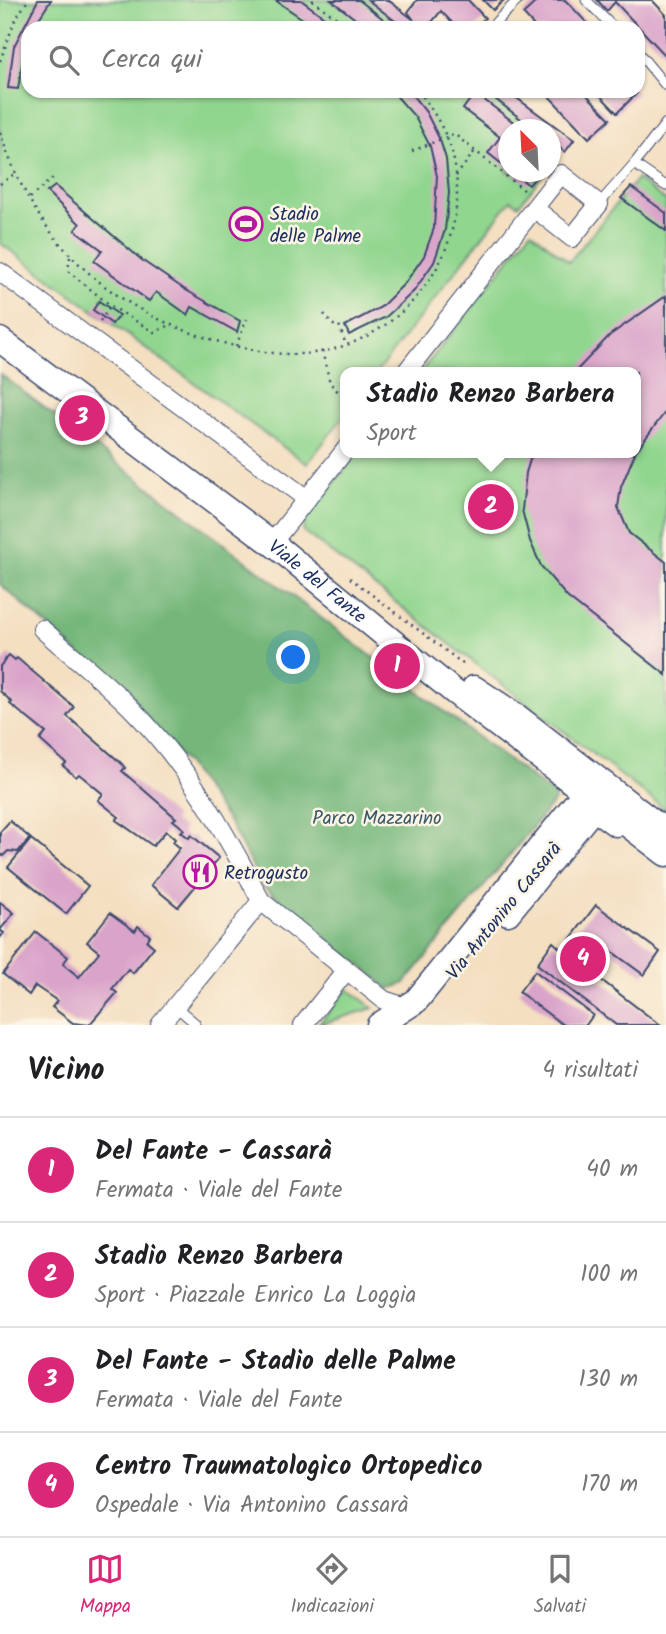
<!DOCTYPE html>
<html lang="it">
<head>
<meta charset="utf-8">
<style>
  :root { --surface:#fff; --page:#f2f2f2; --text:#202124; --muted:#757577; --line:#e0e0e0; --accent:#db2777 }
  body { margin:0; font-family:Kalam,sans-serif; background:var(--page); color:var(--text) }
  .compass { position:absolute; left:498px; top:119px; width:63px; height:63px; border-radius:50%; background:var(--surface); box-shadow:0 2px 5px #0004; rotate:336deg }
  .you { position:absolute; left:294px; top:658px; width:24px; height:24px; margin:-18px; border:5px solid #fff; border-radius:50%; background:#1a73e8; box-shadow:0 0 0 10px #1a73e833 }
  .badge { display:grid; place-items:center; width:46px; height:46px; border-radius:50%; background:var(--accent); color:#fff; font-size:23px; font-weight:700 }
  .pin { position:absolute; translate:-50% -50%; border:4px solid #fff; box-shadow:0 2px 7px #0006 }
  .popup { position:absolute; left:340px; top:367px; width:301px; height:91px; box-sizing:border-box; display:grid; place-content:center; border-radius:14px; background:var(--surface); filter:drop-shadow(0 2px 5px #0005); font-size:23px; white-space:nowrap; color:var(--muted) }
  .popup b { font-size:26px; color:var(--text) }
  .popup::after { content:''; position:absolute; left:50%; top:100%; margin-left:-14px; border:14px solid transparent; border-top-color:var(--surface) }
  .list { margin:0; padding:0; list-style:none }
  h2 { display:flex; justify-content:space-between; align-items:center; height:91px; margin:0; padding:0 28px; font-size:30px }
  h2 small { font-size:23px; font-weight:400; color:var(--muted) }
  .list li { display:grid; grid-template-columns:46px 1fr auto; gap:21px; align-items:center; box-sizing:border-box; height:105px; padding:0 28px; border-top:2px solid var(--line) }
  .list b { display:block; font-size:26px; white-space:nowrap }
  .list p { margin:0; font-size:23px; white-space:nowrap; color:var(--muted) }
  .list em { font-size:23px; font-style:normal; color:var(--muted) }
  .icon { flex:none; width:38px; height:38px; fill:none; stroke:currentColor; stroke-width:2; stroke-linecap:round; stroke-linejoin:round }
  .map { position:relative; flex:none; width:666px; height:1025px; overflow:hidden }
  .search { position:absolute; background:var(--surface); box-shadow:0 2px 5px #0004; left:21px; right:21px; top:21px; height:77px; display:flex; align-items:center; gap:18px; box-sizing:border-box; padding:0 24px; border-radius:21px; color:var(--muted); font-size:26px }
  .sheet { height:511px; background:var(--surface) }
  nav { display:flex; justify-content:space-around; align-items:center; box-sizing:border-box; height:98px; border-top:2px solid var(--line); background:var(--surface); font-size:19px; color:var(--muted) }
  nav a { display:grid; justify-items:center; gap:4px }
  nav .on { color:var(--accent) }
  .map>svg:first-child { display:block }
  .green { fill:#91d68f; stroke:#568276; stroke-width:2 }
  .forest { fill:#74b77a; stroke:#48736c; stroke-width:2 }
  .building { fill:#daa4ca }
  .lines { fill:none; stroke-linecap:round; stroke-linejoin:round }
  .lane-casing { stroke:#3c496d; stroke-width:11 }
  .street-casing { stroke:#3c496d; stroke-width:20 }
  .secondary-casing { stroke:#3c496d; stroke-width:27 }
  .path { stroke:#3c496d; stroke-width:2.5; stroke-dasharray:2 5; stroke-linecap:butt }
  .lane { stroke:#fff; stroke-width:9 }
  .street { stroke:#fff; stroke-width:18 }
  .secondary { stroke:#fff; stroke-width:24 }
  .labels { text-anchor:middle; stroke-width:5; stroke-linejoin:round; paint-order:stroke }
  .poi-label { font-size:19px; fill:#1b2f5e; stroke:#fcf5e5; text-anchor:start }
  .street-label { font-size:19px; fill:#1b2f5e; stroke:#fcf5e5 }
  .park-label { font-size:19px; fill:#38596a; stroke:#fcf5e5 }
</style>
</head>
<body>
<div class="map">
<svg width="666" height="1025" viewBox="0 0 666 1025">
  <rect width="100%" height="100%" fill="#fcf5e5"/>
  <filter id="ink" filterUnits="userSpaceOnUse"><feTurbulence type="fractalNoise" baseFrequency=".0143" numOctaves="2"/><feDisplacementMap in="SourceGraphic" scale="14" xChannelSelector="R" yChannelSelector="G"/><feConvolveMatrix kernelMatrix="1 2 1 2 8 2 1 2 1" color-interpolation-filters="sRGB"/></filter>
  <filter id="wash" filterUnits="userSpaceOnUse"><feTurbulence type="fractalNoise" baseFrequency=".00686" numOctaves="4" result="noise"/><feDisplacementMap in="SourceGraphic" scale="28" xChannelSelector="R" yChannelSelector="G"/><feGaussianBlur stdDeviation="1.57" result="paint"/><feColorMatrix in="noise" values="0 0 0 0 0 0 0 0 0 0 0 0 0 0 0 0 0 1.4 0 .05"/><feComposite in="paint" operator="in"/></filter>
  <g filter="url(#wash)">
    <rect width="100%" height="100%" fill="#f4dfc1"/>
    <g class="green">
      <polygon points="0,0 368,0 404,28 28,28 28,91 485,91 535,129 508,130 508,172 545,172 519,205 511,200 377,372 346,372 346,413 307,464 0,243"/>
      <polygon points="637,179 666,201 666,810 303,531 305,521 358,453 636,453 636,372 421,372 531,231 569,262"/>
      <polygon points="348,989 373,1008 318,1025"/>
    </g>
    <polygon class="forest" points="0,374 554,795 555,800 404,984 389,989 263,886 230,824 187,764 136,704 0,584"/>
    <g id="blocks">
      <g class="building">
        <polygon points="38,0 51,0 33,28 28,28 18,89 8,88 14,46"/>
        <polygon points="275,0 301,0 339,28 316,28"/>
        <polygon points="331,0 359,0 387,22 382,28 367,28"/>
        <polygon points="368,0 388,0 414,20 408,12 417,0 468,0 485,18 474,28 457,28 441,11 427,28 404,28"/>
        <polygon points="483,0 504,0 493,10"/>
        <polygon points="538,0 565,0 592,28 536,28 523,14"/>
        <polygon points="597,0 652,0 666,15 666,56 615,2 607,11"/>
        <polygon points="392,91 409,91 426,112 440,140 446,159 449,193 445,230 434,262 414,291 386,317 349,335 345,326 381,307 405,283 424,256 434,228 437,176 430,146 415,117"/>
        <polygon points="485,91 507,91 574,140 565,152 550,141 550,130 535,130"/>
        <polygon points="544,91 583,91 610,119 589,138"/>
        <polygon points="596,91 635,91 637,93 617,113"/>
        <polygon points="475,93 524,130 508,130 508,169 488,153 500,137 463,109"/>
        <polygon points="511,172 540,172 529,185"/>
        <polygon points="55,186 143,261 184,289 240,321 237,332 192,307 188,315 156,292 149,301 94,261 102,250 75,230 80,224 47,192"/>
        <polygon points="631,187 666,213 666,231 621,198"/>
        <polygon points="666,296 666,411 636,451 636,372 575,372 610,335"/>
        <polygon points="99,301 119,315 112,324 93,310"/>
        <polygon points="532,453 635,453 621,487 618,507 629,533 666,562 666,675 567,597 541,566 530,541 522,510 526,473"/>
        <polygon points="9,655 15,660 17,658 74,707 67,716 121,763 125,768 122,771 176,818 173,820 184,829 181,832 189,838 191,835 219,858 178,907 151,885 180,848 173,842 175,839 166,831 153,846 116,820 119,817 98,800 103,794 79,774 76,777 63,766 66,763 40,740 46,733 10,704 12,702 0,691 0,666"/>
        <polygon points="10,821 30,838 18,852 8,851 3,856 0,853 0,832"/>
        <polygon points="31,839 88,886 66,914 8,867"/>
        <polygon points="0,902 14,913 0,930 4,933 0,938"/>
        <polygon points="596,905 660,952 644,975 600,943 583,966 660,1025 616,1025 537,964 553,942 562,950"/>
        <polygon points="110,913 135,931 138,926 150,936 147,941 154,947 133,973 128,969 112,989 117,993 89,1025 73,1023 52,1007 57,1001 50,996 35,986 29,995 3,974 36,932 68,957 63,964 79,977 99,952 87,942"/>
        <polygon points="535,971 593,1015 586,1025 563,1025 519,992"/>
      </g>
    </g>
  </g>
  <g filter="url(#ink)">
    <use href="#blocks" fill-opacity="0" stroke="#3c496d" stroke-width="2"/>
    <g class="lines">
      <defs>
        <g id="lane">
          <polyline points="586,0 614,28"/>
          <polyline points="490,28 518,0"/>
          <polyline points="638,52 666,86"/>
          <polyline points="634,164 666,123"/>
          <polyline points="599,204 634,164 666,186"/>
          <polyline points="175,1006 195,1023"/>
        </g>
        <g id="street">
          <polyline points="0,272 307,499"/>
          <polyline points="406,372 561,174 599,204 572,238 534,208"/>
          <polyline points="272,543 346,449"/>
          <path d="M42 629C71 655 102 679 130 707 186 763 225 831 261 901"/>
          <polyline points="160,1025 261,901 384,1000 408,1008"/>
          <polyline points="303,1025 346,971"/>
        </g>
        <g id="secondary">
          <path id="s1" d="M0 340 282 551 453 691 666 854"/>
          <polyline points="474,688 515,715 666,832"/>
          <polyline points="508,913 589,814 598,811 616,824"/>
          <polyline points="379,1025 416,1001 580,798 590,791 600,792"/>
        </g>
      </defs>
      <use href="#lane" class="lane-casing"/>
      <use href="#street" class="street-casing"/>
      <use href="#secondary" class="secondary-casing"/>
      <g class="path">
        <polyline points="312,0 350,28"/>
        <polyline points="0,61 15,20 28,0"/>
        <path d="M0 132C35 242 110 311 220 342 255 352 293 359 330 350 415 329 473 243 453 156 447 132 433 111 419 91"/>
        <polyline points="412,151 454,134 525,191"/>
        <polyline points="456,176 475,151"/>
        <polyline points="0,184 16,173"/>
        <polyline points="30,198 54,177"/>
        <polyline points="70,257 68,271 111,306 154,332 168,326"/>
        <polyline points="324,314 333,325 339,325 346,345"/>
        <polyline points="100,321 110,307"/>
        <polyline points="236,346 247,319"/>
        <polyline points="322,351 330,383 346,400"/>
        <polyline points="350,578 467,667"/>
      </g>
      <use href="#lane" class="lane"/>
      <use href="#street" class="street"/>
      <use href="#secondary" class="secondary"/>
    </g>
  </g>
  <defs>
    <symbol id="stadium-ring" viewBox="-11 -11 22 22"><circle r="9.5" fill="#fcf5e5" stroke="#b5179e" stroke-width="1.5"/><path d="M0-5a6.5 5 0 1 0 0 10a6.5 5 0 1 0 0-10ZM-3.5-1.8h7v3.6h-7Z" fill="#b5179e"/></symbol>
    <symbol id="restaurant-ring" viewBox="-11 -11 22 22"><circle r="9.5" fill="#fcf5e5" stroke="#b5179e" stroke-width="1.5"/><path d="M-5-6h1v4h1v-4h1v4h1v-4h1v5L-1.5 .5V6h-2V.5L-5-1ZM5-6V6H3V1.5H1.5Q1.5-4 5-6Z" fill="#b5179e"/></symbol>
  </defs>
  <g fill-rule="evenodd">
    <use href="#stadium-ring" x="227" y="205" width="38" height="38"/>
    <use href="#restaurant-ring" x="181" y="853" width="38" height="38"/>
  </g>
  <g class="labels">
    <g class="poi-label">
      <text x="270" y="220">Stadio<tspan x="270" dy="22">delle Palme</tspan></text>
      <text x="224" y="879">Retrogusto</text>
    </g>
    <g class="street-label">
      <text dy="7" stroke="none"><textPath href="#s1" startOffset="399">Viale del Fante</textPath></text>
      <text transform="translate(503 910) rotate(-51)" y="7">Via Antonino Cassarà</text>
    </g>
    <g class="park-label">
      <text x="377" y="824">Parco Mazzarino</text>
    </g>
  </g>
</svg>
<svg class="compass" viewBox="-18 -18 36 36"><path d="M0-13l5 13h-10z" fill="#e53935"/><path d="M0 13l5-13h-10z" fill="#757577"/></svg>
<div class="you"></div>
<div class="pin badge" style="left:397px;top:666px">1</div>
<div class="pin badge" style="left:491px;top:507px">2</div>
<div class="popup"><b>Stadio Renzo Barbera</b>Sport</div>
<div class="pin badge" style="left:82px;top:418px">3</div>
<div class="pin badge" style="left:583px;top:959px">4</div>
<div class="search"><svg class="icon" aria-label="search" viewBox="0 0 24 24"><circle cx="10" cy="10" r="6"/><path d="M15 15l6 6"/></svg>Cerca qui</div>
</div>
<section class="sheet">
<h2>Vicino<small>4 risultati</small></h2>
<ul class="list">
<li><span class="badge">1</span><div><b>Del Fante - Cassarà</b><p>Fermata · Viale del Fante</p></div><em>40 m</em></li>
<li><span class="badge">2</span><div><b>Stadio Renzo Barbera</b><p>Sport · Piazzale Enrico La Loggia</p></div><em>100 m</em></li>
<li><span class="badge">3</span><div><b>Del Fante - Stadio delle Palme</b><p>Fermata · Viale del Fante</p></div><em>130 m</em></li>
<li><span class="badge">4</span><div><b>Centro Traumatologico Ortopedico</b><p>Ospedale · Via Antonino Cassarà</p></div><em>170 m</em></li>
</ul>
</section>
<nav>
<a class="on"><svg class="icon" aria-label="map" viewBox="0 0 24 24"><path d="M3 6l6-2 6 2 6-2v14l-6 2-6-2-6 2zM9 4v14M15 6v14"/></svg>Mappa</a>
<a><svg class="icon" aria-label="directions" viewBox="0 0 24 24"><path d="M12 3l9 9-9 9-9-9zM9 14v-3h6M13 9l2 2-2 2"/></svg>Indicazioni</a>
<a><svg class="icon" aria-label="saved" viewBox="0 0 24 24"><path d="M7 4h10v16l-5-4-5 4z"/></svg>Salvati</a>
</nav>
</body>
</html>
